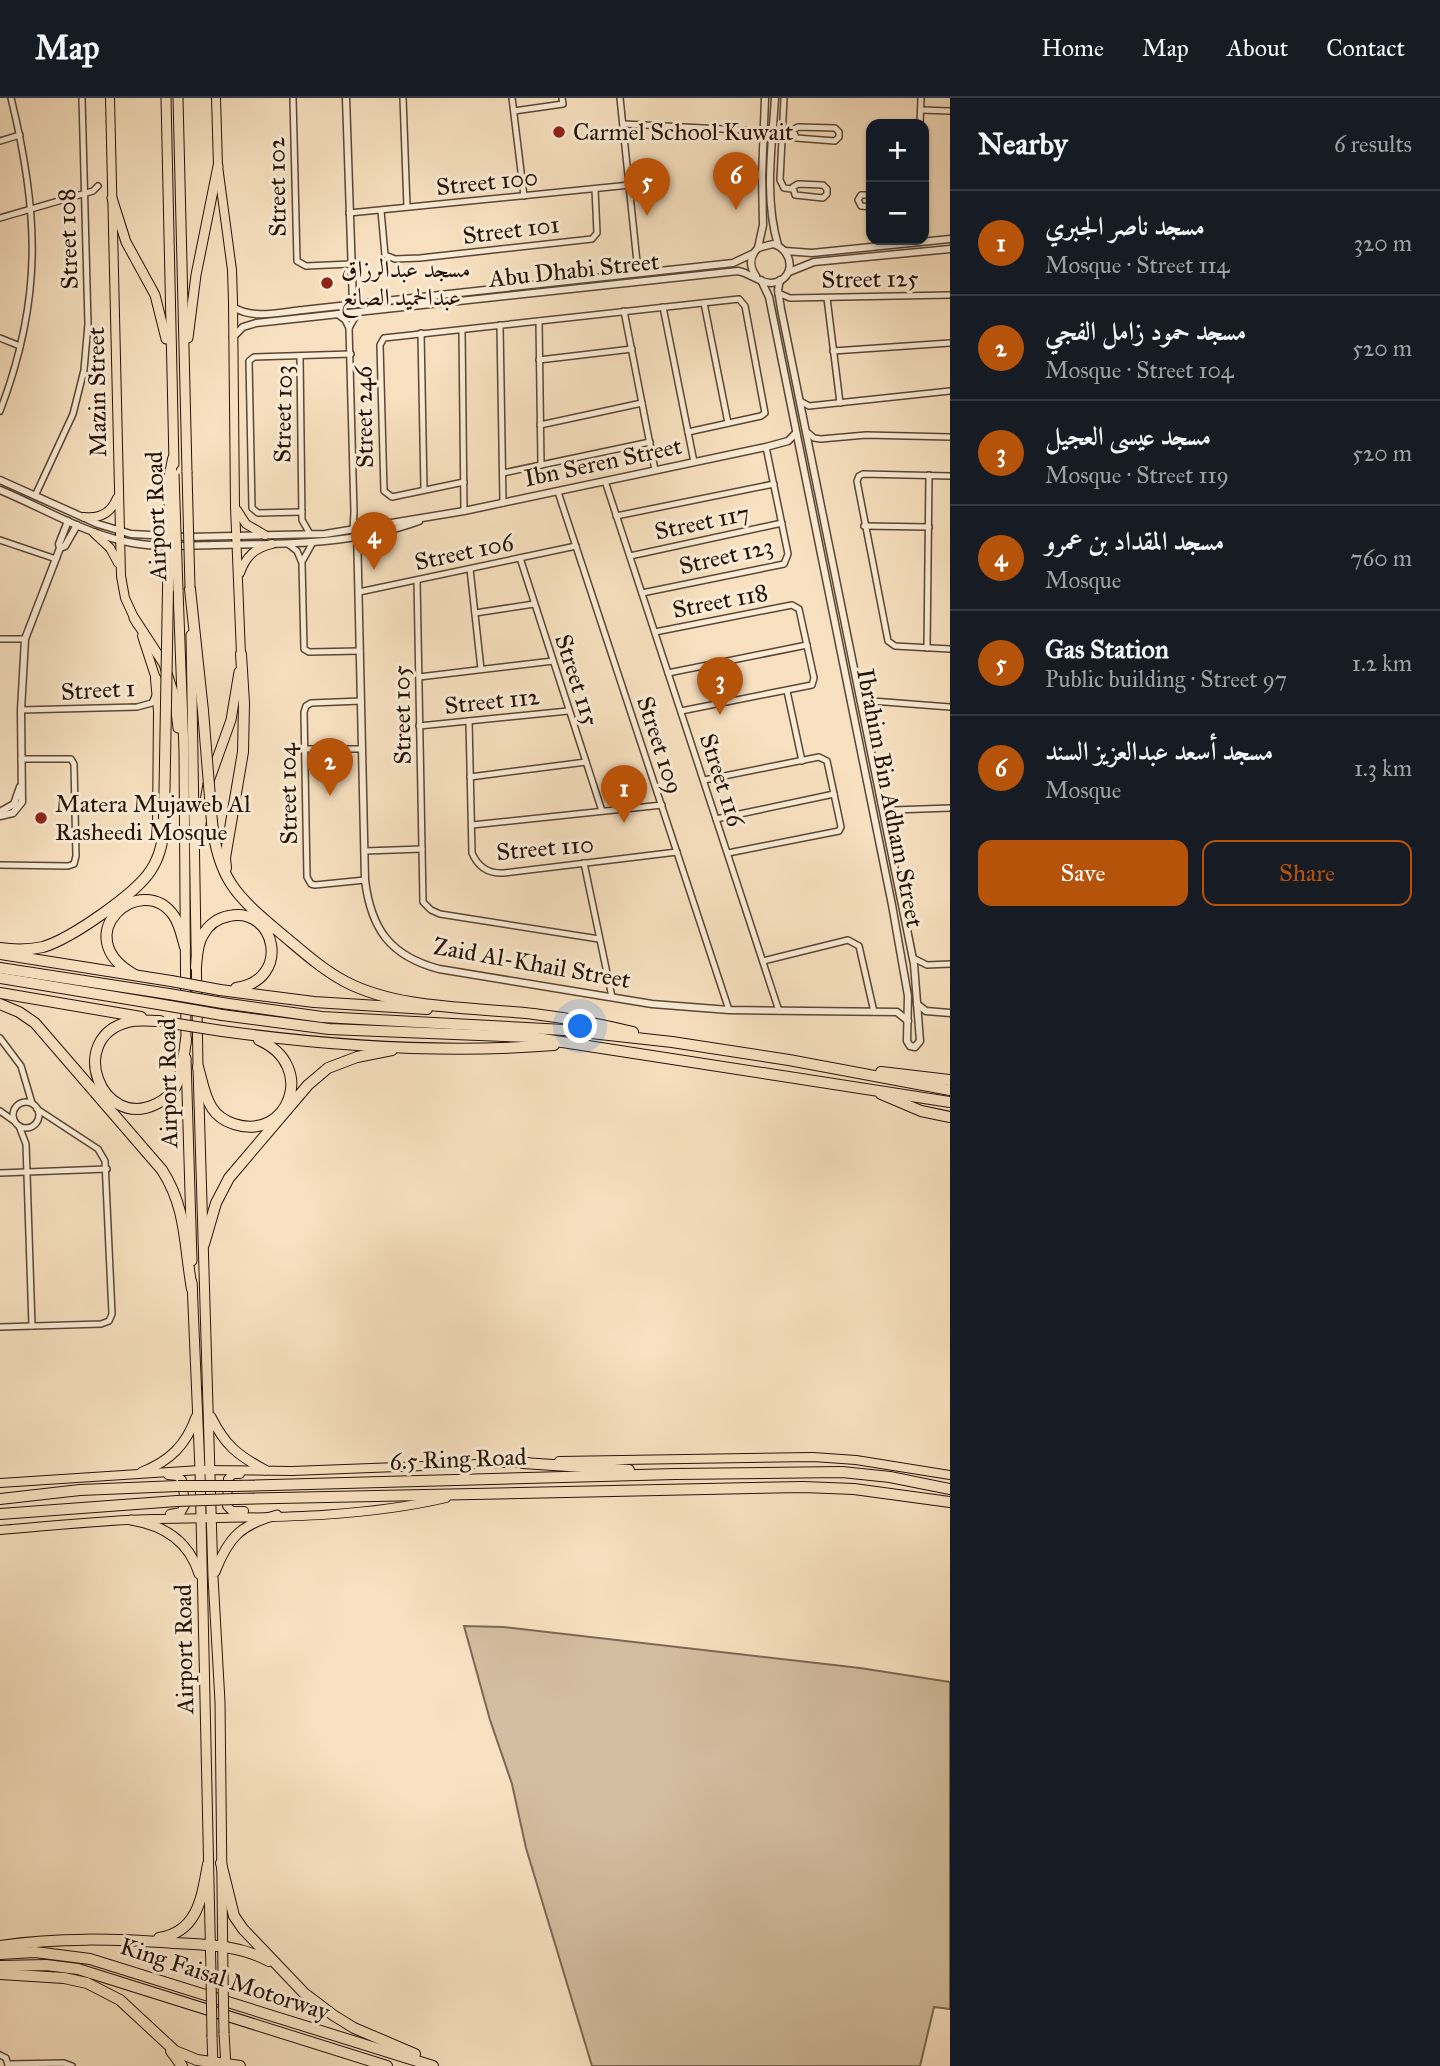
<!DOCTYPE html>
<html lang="en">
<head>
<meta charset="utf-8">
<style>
  :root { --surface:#171b24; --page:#242831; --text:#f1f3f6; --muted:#9ea1a6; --line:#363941; --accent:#b45309 }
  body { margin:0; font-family:"IM FELL Great Primer",Amiri,serif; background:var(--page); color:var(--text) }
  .controls { position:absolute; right:21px; top:21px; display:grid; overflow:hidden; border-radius:14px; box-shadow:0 2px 5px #0004 }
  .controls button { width:63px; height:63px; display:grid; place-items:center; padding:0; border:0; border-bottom:2px solid var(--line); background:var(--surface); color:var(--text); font:35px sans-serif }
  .you { position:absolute; left:581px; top:929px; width:24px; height:24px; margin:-18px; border:5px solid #fff; border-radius:50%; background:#1a73e8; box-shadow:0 0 0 10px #1a73e833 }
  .badge { display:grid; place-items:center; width:46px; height:46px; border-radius:50%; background:var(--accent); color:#fff; font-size:23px; font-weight:700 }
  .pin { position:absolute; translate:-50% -58px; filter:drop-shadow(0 2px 4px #0008) }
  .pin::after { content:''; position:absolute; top:37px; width:24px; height:21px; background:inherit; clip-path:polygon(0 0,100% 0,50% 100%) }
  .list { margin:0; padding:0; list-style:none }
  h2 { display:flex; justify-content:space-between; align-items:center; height:91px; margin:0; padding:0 28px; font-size:30px }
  h2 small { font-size:23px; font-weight:400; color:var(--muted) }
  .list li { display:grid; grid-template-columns:46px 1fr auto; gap:21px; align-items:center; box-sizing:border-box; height:105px; padding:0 28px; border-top:2px solid var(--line) }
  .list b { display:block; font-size:26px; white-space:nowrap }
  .list p { margin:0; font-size:23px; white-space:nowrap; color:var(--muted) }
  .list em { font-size:23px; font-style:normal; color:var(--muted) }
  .actions { display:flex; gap:14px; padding:21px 28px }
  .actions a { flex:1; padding:16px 0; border:2px solid var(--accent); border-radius:14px; text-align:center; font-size:24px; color:var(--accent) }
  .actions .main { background:var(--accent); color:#fff }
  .map { position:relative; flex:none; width:950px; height:1968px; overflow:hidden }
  header { display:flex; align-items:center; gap:42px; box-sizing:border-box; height:98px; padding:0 35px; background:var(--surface); border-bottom:2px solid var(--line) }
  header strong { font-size:33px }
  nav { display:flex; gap:38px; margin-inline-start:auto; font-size:24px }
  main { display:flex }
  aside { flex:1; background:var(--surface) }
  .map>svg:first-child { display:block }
  .green { fill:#d4bea1; stroke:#7c6854; stroke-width:2 }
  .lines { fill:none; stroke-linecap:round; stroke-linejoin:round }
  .minor-casing { stroke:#5a4636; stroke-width:8 }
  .tertiary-casing { stroke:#5a4636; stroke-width:9 }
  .primary-casing { stroke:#251208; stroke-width:10 }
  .trunk-casing { stroke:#251208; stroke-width:11 }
  .motorway-casing { stroke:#251208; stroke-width:12 }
  .minor { stroke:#faecd6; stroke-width:5 }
  .tertiary { stroke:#faecd6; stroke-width:6 }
  .primary { stroke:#f8e1c0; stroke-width:8 }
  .trunk { stroke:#f8e1c0; stroke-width:9 }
  .motorway { stroke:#f8e1c0; stroke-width:10 }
  .trunk-bridge-casing { stroke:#251208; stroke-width:11; stroke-linecap:butt }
  .motorway-bridge-casing { stroke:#251208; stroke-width:12; stroke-linecap:butt }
  .trunk-bridge { stroke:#f8e1c0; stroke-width:9 }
  .motorway-bridge { stroke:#f8e1c0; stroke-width:10 }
  .poi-dot { fill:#8f2418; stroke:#faecd6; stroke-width:2.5 }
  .labels { text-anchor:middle; stroke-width:6; stroke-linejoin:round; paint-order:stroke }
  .poi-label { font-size:24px; fill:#251208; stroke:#faecd6; text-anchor:start }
  .street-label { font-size:24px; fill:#251208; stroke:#faecd6 }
</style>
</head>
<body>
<header>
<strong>Map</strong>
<nav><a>Home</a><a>Map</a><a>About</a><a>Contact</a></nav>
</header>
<main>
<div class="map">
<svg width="950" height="1968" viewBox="0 0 950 1968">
  <rect width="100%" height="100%" fill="#f8e1c0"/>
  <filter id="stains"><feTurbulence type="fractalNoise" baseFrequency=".00286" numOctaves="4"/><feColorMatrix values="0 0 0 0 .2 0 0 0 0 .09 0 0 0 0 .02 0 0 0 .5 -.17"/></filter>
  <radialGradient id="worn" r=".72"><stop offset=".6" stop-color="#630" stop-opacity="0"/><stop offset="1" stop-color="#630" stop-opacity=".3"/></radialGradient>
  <polygon class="green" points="464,1528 503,1529 860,1570 950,1584 950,1911 934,1909 920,1968 592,1968 526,1750 512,1686 490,1622"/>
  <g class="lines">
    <defs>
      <g id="minor">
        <polyline points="293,0 297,163 306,168 351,166"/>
        <polyline points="403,0 407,109"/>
        <polyline points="512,0 524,98"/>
        <polyline points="620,0 637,164 644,174"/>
        <polyline points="784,0 780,82 784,90 792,91"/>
        <polyline points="921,12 950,13"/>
        <polyline points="514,13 563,6 562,0"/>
        <polyline points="624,26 763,33"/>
        <polyline points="920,26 921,0"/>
        <polygon points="798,29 835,30 839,34 839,39 835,43 796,40 793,32"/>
        <polyline points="0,43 20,37"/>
        <polyline points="871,43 871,49"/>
        <polygon points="798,86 823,87 827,91 827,96 823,100 795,97 793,89"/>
        <polyline points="871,97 861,97 858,102 861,108 871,109"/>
        <polyline points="381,113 385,157 395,161 420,160 592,141 597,135 595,91"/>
        <polyline points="349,115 630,87"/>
        <polyline points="0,120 93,93 98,88"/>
        <polyline points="778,195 790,200 950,197"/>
        <polyline points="827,200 840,305"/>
        <polyline points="704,205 728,325"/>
        <polyline points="663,209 694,364"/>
        <polyline points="624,213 655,372"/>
        <polyline points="337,216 345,222 349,230"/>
        <polyline points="539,223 541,367"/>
        <polyline points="500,227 503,405"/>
        <polyline points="462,232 464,413"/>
        <polyline points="421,235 424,392"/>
        <polyline points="0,240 20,248"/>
        <polyline points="833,253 950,245"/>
        <polyline points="300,258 302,422 310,436"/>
        <polyline points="539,262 632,251"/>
        <polyline points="800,303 809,308 950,293"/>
        <path d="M0 313C43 201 39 114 11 0"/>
        <polyline points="540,327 642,305"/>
        <polyline points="806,333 814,340 821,341 866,337 950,339"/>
        <polyline points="503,375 650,344"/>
        <polyline points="950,378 863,376 859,378 857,383 888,543 895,548 950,551"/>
        <polyline points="605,383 779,913"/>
        <polyline points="464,384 392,399 384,393 380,247 384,240 739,201 745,208 765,315 761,318 688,334"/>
        <polyline points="558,394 729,912"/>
        <polyline points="35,398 73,316 84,272 88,226 82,0"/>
        <polyline points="302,414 258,415 252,410 249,263 254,259 351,256"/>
        <polyline points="616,418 774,386"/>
        <polyline points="864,428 929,429"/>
        <polyline points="353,432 354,414 349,230 358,214"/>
        <polyline points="0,442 56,461"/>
        <polyline points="288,446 297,453 302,465 304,551 309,554 360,553"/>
        <polyline points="630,458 782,425"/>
        <polyline points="520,460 602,713"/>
        <polyline points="303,462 313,444"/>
        <polyline points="470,471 481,571"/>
        <polyline points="417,482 423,804 431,812 440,816 599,841"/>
        <polyline points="359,494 576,448"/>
        <polyline points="642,495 784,466 788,456 766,349"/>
        <polyline points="475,515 534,506"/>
        <polyline points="655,534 792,507 799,511 814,580 812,587 681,613"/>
        <polyline points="0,541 25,541"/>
        <polyline points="927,550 929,377"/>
        <polyline points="668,575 807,547"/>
        <polyline points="419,579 553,563"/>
        <polyline points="787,593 802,663"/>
        <polyline points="859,596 872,603 950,609"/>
        <polyline points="361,603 311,605 306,608 304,614 307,779 311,786 315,787 365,782"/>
        <polyline points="21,612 137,609 152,605 155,598"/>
        <path d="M469 623 472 755C478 769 488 776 504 775L677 754"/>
        <polyline points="419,628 568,613"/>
        <polyline points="304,651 362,651"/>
        <polyline points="470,679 586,664"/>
        <polyline points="704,682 819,659 827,663 841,729 839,733 728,755"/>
        <polyline points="881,705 894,712 950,710"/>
        <polyline points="716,721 834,696"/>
        <polyline points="472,727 662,707"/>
        <polyline points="365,753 422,751"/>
        <polyline points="584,765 612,899"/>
        <polyline points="0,767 68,768 74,766 76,758 74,666 71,661 21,661"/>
        <polyline points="913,860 927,867 950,866"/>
        <polyline points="763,863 848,842 859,848 874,914"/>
        <polyline points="0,940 21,968 32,1005"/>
        <circle cx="26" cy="1017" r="13"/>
        <polyline points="0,1013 14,1023"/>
        <polyline points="19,1028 26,1046 32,1228"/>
        <polyline points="0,1075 107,1071"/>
        <polyline points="0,1229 101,1226 109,1223 112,1216 105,1063 98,1051 37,1011"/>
        <polyline points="0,1957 6,1960 8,1967"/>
        <polyline points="8,1966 64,1965 72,1968"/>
      </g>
      <g id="tertiary">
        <polyline points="346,0 353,206"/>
        <path d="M775 0C772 48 764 100 778 147"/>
        <polyline points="758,150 763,127 762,78 765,0"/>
        <polyline points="785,153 812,155 950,141"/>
        <polyline points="789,174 814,164 950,151"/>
        <polyline points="761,182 769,199 892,807 908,898 907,943 910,948 915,949 920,943 914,866 781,211 778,192 780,182"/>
        <path d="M233 209C254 222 280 214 303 212L733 165 752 156"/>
        <path d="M233 239 243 229 256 225 738 173C750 175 759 185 771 185 795 184 796 153 773 146L758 150C749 159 749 168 756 178"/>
        <polyline points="0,382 98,426 131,436 189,439 325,436 464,413 766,349 788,343 796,335"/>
        <path d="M0 392C41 409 80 433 123 443 153 450 183 448 213 447 281 446 354 447 419 423"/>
        <path d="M357 431 365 782C371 831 390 858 439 871L652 906 729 912 897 914 908 923"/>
        <polyline points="60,450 65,448 77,427"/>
        <polyline points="0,714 14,706 20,689"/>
        <polyline points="0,718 13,715 22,704 21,612 25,541 60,450 59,446 68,423"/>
        <polyline points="917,906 926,913 950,915"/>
      </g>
      <g id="primary">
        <polyline points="110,0 121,478 125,500 137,526"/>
        <polyline points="216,0 218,68 232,172 233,204 235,409 241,556"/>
        <polyline points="237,412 246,426 265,437"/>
        <path d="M84 419C100 421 111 415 117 400"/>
        <polyline points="94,435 110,450 118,465"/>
        <path d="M240 475C246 458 255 450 272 446"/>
        <polyline points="142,538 156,581"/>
        <polyline points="559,1363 813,1359 856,1362 950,1377"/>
        <polyline points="240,1376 233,1376 228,1381 227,1408 232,1413 244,1413"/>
        <polyline points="168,1377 177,1378 182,1382 185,1407 181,1414 170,1416"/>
        <polyline points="0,1385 200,1372 292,1373 528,1364"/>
        <path d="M0 1432C51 1428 103 1422 154 1421 250 1419 352 1422 446 1400"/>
      </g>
      <g id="trunk">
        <polyline points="166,0 174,366"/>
        <polyline points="178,0 187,374"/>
        <polyline points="112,100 126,144 155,197 166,241"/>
        <polyline points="188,240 196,177 218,68"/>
        <polyline points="178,492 184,653 186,946"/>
        <polyline points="134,520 164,566 174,597 178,630"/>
        <polyline points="191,537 198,969 213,1479 220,1604 223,1877"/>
        <polyline points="199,737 208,686 231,622 239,574"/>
        <polyline points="186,960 192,1163"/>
        <polyline points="192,1184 200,1372 211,1876"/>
        <path d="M211 1319C225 1347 237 1357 265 1372"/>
        <path d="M142 1374C170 1363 186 1347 196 1319"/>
        <path d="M131 1422C163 1427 189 1443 199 1476"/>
        <path d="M215 1474C228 1440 241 1426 277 1417"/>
        <polyline points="224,1935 226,1968"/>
        <polyline points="212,1939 213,1968"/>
      </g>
      <g id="motorway">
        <polyline points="170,376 173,361"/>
        <polyline points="190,491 203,613"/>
        <polyline points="156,581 159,613 158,730"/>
        <path d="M212 724C218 780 236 798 278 833 300 851 321 871 346 884 400 912 474 909 534 916 567 920 600 926 633 934"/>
        <polyline points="226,770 225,760 243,654 244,605 241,556"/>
        <path d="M0 850C14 852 29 852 43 849 70 841 136 796 151 772 161 757 164 739 164 721"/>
        <polyline points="0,856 171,883"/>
        <path d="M196 869C197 859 197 846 203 837 208 827 218 820 229 818 276 808 292 882 236 890"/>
        <polyline points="0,870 169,896"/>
        <path d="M135 877C65 838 142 771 174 818 180 827 182 839 185 849"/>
        <polyline points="0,880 170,908"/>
        <polyline points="220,892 314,904 427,911"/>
        <polyline points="0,895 141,919"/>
        <polyline points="222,905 322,919 564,932 672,944 789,962 950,992"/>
        <path d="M0 906 19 914 35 925 162 1072C187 1111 184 1147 192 1191"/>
        <polyline points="222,917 329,931 530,939 950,1004"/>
        <path d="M160 923C150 923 138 921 128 924 66 940 101 1033 156 1006 165 1002 171 997 176 988 183 973 184 956 186 941"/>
        <path d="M222 933C331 948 443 956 554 947"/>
        <path d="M198 969C202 982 204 998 212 1010 217 1018 225 1023 234 1026 288 1044 318 968 259 942"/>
        <polyline points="881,974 950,982"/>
        <polyline points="881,996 921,1013 950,1019"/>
        <polyline points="204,1146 216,1105 229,1080 308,987 328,970 357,959 392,952"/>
        <polyline points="523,1365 629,1372"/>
        <polyline points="234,1388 675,1376 842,1374 890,1379 950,1391"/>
        <polyline points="0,1401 80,1392 178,1388"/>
        <polyline points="236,1401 803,1389 854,1391 950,1404"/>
        <polyline points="0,1416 177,1403"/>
        <polyline points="221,1765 234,1818 243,1831 304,1895 333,1917 354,1930 415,1956"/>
        <path d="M159 1840C198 1834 202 1799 208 1766"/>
        <path d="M0 1848C58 1839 116 1841 174 1845 207 1847 239 1847 269 1863"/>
        <polyline points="0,1856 35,1854 90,1861 433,1968"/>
        <polyline points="0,1868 46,1867 78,1871 387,1968"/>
        <polyline points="0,1876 64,1880 87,1885 120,1902 175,1953 197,1962 240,1968"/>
        <polyline points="171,1953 182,1968"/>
      </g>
    </defs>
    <use href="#minor" class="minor-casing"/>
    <use href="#tertiary" class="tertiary-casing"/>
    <use href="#primary" class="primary-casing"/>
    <use href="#trunk" class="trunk-casing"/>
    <use href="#motorway" class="motorway-casing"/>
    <use href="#minor" class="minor"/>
    <use href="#tertiary" class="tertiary"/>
    <use href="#primary" class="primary"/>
    <use href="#trunk" class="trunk"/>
    <use href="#motorway" class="motorway"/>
    <defs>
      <g id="trunk-bridge">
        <polyline points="187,374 190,490"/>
        <polyline points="174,376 178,492"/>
        <polyline points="211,1876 212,1939"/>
        <polyline points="223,1877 224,1935"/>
      </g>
      <g id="motorway-bridge">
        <polyline points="203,613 212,724"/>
        <polyline points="164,721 170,376"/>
        <polyline points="171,883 220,892"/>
        <polyline points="169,896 222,905"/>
        <polyline points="170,908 222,917"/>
        <polyline points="171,925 222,933"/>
        <polyline points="178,1388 234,1388"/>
        <polyline points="177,1403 236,1401"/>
      </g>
    </defs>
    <use href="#trunk-bridge" class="trunk-bridge-casing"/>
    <use href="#motorway-bridge" class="motorway-bridge-casing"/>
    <use href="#trunk-bridge" class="trunk-bridge"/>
    <use href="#motorway-bridge" class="motorway-bridge"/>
  </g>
  <g class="poi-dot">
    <circle cx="559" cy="34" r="7"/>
    <circle cx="327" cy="185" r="7"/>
    <circle cx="41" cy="720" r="7"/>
  </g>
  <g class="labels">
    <g class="poi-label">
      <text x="573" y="42">Carmel School Kuwait</text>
      <text x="341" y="179">مسجد عبدالرزاق<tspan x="341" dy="28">عبدالحميد الصانع</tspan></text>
      <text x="55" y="714">Matera Mujaweb Al<tspan x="55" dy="28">Rasheedi Mosque</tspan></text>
    </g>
    <g class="street-label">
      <text transform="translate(487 84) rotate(-6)" y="8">Street 100</text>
      <text transform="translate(277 89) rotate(-91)" y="8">Street 102</text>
      <text transform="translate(511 132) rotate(-7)" y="8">Street 101</text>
      <text transform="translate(68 141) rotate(-92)" y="8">Street 108</text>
      <text transform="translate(574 172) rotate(-6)" y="8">Abu Dhabi Street</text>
      <text transform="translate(870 181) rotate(-1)" y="8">Street 125</text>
      <text transform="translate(97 294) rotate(-91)" y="8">Mazin Street</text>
      <text transform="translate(283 316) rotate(-89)" y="8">Street 103</text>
      <text transform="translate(364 319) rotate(-91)" y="8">Street 246</text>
      <text transform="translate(603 364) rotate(-12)" y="8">Ibn Seren Street</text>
      <text transform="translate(156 418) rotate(-92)" y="8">Airport Road</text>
      <text transform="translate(702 424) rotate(-12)" y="8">Street 117</text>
      <text transform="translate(464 454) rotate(-12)" y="8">Street 106</text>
      <text transform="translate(726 458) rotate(-13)" y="8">Street 123</text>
      <text transform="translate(720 503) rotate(-11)" y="8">Street 118</text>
      <text transform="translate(577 582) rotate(72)" y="8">Street 115</text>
      <text transform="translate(98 592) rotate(-3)" y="8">Street 1</text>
      <text transform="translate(492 603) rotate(-6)" y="8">Street 112</text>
      <text transform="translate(402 617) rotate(-91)" y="8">Street 105</text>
      <text transform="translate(660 647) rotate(72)" y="8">Street 109</text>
      <text transform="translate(722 682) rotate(72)" y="8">Street 116</text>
      <text transform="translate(288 696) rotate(-91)" y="8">Street 104</text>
      <text transform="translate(890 700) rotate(79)" y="8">Ibrahim Bin Adham Street</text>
      <text transform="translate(545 750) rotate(-5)" y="8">Street 110</text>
      <text transform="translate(532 865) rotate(10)" y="8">Zaid Al-Khail Street</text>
      <text transform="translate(168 985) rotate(-91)" y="8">Airport Road</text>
      <text transform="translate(458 1361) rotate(-2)" y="8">6.5 Ring Road</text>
      <text transform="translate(184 1551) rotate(-91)" y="8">Airport Road</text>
      <text transform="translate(225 1881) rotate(18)" y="8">King Faisal Motorway</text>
    </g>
  </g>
  <rect width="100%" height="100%" filter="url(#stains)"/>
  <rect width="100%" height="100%" fill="url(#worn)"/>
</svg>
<div class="controls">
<button>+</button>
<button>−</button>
</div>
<div class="you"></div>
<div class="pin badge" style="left:624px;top:725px">1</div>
<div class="pin badge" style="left:330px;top:698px">2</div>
<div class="pin badge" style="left:720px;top:617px">3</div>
<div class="pin badge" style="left:374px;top:472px">4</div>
<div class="pin badge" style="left:647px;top:118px">5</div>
<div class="pin badge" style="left:736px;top:112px">6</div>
</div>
<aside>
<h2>Nearby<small>6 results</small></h2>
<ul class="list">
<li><span class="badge">1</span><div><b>مسجد ناصر الجبري</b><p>Mosque · Street 114</p></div><em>320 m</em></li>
<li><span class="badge">2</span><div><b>مسجد حمود زامل الفجي</b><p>Mosque · Street 104</p></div><em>520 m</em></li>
<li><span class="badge">3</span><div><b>مسجد عيسى العجيل</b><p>Mosque · Street 119</p></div><em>520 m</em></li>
<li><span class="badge">4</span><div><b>مسجد المقداد بن عمرو</b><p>Mosque</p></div><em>760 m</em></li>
<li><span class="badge">5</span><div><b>Gas Station</b><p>Public building · Street 97</p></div><em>1.2 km</em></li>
<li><span class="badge">6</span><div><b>مسجد أسعد عبدالعزيز السند</b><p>Mosque</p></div><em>1.3 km</em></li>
</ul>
<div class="actions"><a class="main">Save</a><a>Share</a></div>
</aside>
</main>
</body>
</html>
